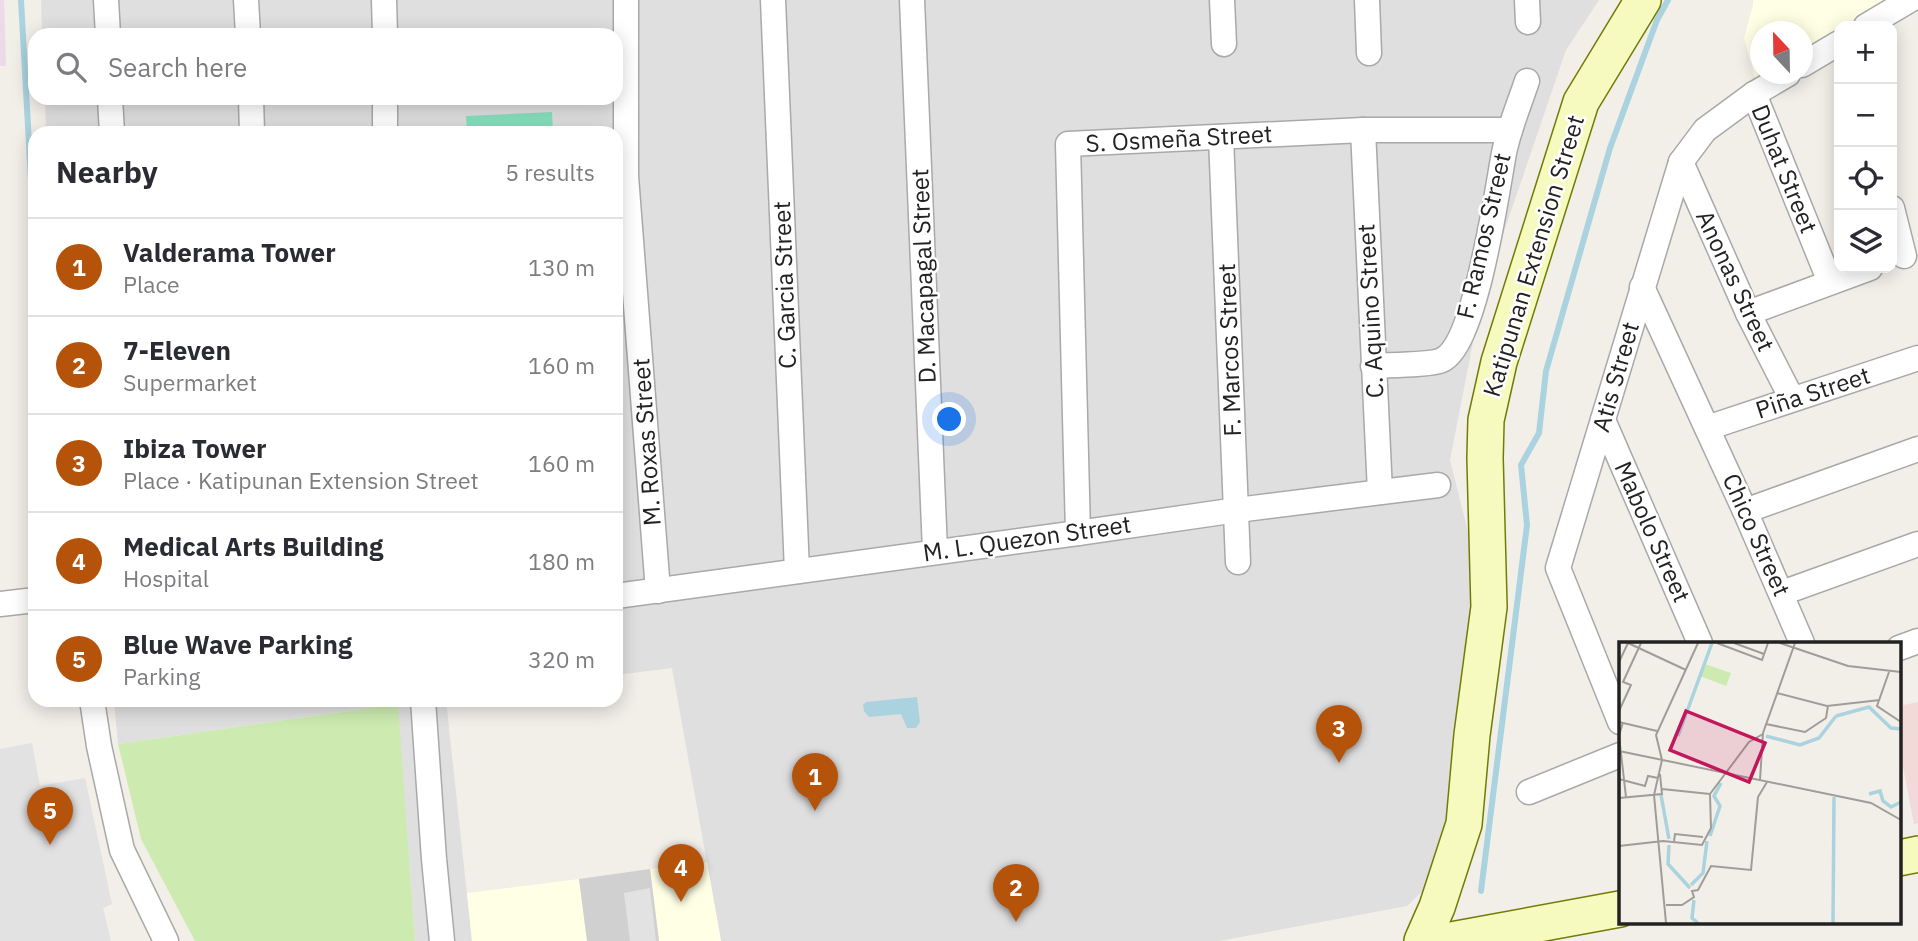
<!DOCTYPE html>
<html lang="en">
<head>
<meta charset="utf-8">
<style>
  :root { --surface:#fff; --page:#f7f7f7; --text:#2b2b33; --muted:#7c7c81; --line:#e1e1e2; --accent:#b45309 }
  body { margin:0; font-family:"IBM Plex Sans",sans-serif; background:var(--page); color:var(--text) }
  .controls { position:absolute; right:21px; top:21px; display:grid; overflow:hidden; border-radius:14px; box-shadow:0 4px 18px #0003 }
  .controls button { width:63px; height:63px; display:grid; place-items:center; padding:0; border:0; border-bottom:2px solid var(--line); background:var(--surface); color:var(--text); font:35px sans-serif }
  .compass { position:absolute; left:1750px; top:21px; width:63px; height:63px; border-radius:50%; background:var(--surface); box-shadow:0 4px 18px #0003; rotate:338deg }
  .you { position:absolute; left:950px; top:420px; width:24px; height:24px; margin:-18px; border:5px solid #fff; border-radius:50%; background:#1a73e8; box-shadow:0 0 0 10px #1a73e833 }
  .badge { display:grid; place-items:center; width:46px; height:46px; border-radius:50%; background:var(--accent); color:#fff; font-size:23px; font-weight:700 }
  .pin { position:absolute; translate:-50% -58px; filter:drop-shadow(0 2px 4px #0008) }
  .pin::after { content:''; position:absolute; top:37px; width:24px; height:21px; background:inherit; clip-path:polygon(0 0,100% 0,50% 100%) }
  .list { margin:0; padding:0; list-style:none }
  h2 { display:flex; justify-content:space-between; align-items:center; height:91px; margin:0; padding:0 28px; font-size:30px }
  h2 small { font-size:23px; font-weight:400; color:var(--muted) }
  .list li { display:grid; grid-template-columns:46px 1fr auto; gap:21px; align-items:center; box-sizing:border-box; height:98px; padding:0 28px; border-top:2px solid var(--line) }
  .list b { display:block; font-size:26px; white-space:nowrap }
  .list p { margin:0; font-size:23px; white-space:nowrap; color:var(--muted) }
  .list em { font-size:23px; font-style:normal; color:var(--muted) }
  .icon { flex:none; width:38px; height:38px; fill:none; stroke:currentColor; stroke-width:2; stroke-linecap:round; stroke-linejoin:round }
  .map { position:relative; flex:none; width:1918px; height:941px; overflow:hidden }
  .search { position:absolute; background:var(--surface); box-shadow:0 4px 18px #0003; left:28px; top:28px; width:595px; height:77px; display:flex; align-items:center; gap:18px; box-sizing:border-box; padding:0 24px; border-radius:21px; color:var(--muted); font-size:26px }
  .panel { position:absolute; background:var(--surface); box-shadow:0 4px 18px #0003; left:28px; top:126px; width:595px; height:581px; border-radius:21px }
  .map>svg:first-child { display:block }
  .residential { fill:#e0dfdf }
  .commercial { fill:#f2dad9 }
  .industrial { fill:#ebdbe8 }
  .education { fill:#ffffe5 }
  .religious { fill:#d0d0d0 }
  .grass { fill:#cdebb0 }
  .pitch { fill:#88e0be }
  .parking { fill:#e2e2e2 }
  .water { fill:#aad3df }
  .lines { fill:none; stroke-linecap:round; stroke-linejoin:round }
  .stream { stroke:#aad3df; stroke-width:6 }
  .street-casing { stroke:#a9a9a9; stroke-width:27 }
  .secondary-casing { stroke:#707d05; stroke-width:38 }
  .street { stroke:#fff; stroke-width:24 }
  .secondary { stroke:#f7fabf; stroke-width:35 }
  .labels { text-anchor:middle; stroke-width:5; stroke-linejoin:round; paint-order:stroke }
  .street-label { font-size:24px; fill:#222; stroke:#fff }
  .inset-river { fill:none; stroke:#aad3df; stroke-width:3.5 }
  .inset-road { fill:none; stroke:#9f9d99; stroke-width:2 }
  .view { fill:#c2185b; fill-opacity:0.15; stroke:#c2185b; stroke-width:3.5 }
  .inset-edge { fill:none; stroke:#222; stroke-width:3.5 }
</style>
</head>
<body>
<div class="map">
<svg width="1918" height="941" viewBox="0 0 1918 941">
  <rect width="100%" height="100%" fill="#f2efe9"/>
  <g class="residential">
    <polygon points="41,0 1599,0 1566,50 1482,296 1450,460 1475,560 1476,609 1449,812 1426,888 1407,906 1219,941 721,941 672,668 616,675 616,133 46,133 45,98 616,98 616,35 42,35"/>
    <polygon points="114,700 446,700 472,941 415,941 397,704 118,744"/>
  </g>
  <polygon class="commercial" points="1918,702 1918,823 1914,824 1899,746 1899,706"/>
  <polygon class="industrial" points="0,0 4,0 6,66 0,66"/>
  <g class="education">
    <polygon points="1753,0 1892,0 1850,26 1839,26 1839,33 1803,56 1802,32 1760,32 1760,74 1775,74 1757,84 1744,38 1753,5"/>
    <polygon points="707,862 721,941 659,941 650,869"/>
    <polygon points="579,879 587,941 472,941 467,893"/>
  </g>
  <polygon class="religious" points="650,869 659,941 587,941 579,879"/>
  <polygon class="grass" points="398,704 415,941 195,941 141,839 118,744"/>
  <polygon class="pitch" points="552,112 553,133 467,133 466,116"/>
  <g class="parking">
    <polygon points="32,743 40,786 85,778 112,904 103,908 111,941 0,941 0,749"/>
    <polygon points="650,888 656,941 630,941 624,893"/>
  </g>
  <polygon class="water" points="917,697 920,722 916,728 907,728 901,714 869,717 864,711 863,705 866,702"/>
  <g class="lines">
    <g class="stream">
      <polyline points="21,0 35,252"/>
      <polyline points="1481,891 1527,525 1521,465 1539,433 1546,371 1610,148 1657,20 1668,0"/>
    </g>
    <defs>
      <g id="street">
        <polyline points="106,0 108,35"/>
        <polyline points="246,0 248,35"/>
        <polyline points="384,0 385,35"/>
        <polyline points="626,0 626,176 658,591"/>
        <polyline points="773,0 797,571"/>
        <polyline points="912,0 935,551"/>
        <polyline points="1222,0 1224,44"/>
        <polyline points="1367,0 1369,53"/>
        <polyline points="1527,0 1528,22"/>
        <polyline points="1866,26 1910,0"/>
        <polyline points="1802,65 1839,43"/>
        <polyline points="1754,94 1830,282"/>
        <polyline points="110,98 112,133"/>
        <polyline points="251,98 252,133"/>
        <polyline points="385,98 385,133"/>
        <polyline points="1363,130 1380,492"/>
        <polyline points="1221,137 1238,562"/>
        <polyline points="1681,162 1748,313 1792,399"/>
        <polyline points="1892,208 1904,256"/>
        <polyline points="1642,287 1745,511 1802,643"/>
        <polyline points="1748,313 1870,268"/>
        <path d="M1373 366C1387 365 1432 365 1442 360 1476 344 1497 190 1504 153 1509 128 1519 105 1527 81"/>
        <polyline points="1603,420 1700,643"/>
        <polyline points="1707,428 1918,358"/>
        <polyline points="1745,511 1918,449"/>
        <polyline points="1078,533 1068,144 1363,130 1510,130"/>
        <polyline points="1782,593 1918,544"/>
        <polyline points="616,596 1078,533 1237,510 1438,485"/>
        <polyline points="0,604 35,600"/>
        <polyline points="1899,648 1918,641"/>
        <polyline points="92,700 99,746 122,850 166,941"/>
        <polyline points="423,700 434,859 442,941"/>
        <polyline points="1620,722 1558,568 1681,162 1705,130 1754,94 1788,74"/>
        <polyline points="1529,792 1620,755"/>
      </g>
      <g id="secondary">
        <polyline points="1899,858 1918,854"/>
        <polyline points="1422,941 1437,907 1464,824 1472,735 1489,607 1485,458 1486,420 1499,362 1581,102 1643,0"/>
        <polyline points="1446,941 1620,909"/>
      </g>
    </defs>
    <use href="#street" class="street-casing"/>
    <use href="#secondary" class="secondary-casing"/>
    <use href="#street" class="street"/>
    <use href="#secondary" class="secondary"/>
  </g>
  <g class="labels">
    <g class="street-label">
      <text transform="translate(1179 139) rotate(-3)" y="8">S. Osmeña Street</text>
      <text transform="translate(1784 169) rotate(68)" y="8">Duhat Street</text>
      <text transform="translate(1484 236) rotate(-77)" y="8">F. Ramos Street</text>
      <text transform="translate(1534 256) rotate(-73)" y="8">Katipunan Extension Street</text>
      <text transform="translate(924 276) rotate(-92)" y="8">D. Macapagal Street</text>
      <text transform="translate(1735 281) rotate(65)" y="8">Anonas Street</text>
      <text transform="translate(785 285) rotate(-92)" y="8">C. Garcia Street</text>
      <text transform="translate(1371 311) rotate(-93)" y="8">C. Aquino Street</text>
      <text transform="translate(1230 350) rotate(-92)" y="8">F. Marcos Street</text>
      <text transform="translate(1616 377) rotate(-74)" y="8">Atis Street</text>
      <text transform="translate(1813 393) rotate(-18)" y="8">Piña Street</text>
      <text transform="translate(647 442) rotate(-94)" y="8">M. Roxas Street</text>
      <text transform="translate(1652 532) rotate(66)" y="8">Mabolo Street</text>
      <text transform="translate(1756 535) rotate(66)" y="8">Chico Street</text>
      <text transform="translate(1027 539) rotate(-8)" y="8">M. L. Quezon Street</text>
    </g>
  </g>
  <g transform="translate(1619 642)">
    <rect width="282" height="282" fill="#f2efe9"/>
    <path d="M86 22 112 31 107 44 81 34Z" fill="#cdebb0"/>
    <path class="inset-river" d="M217 74 250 65 272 86 282 87M59 94 93 1M147 94 181 103 200 96 217 74M250 152 261 149 264 159 272 165 282 160M42 153 50 197M91 194 101 164 95 154 102 141M50 203 49 222 71 246M72 243 84 231 88 199M75 258 73 276 79 281M214 281 215 155"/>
    <path class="inset-road" d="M9 1 67 28M98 1 143 18 149 1M115 1 145 12M161 1 229 24 282 30M0 20 9 1M270 30 258 64 282 80M158 51 208 64 261 58M0 69 12 43 4 40 22 1M0 80 38 89M4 80 0 94 7 155M147 82 186 90 207 76 209 64M0 109 252 161 282 178M43 118 37 93 79 1M43 118 35 153 47 281M0 137 26 144 29 134 39 136M141 138 144 91 176 1M43 147 91 152M91 152 130 100 144 92M0 156 43 152 41 132M55 199 56 192 84 195M0 204 44 199 83 203 92 186 91 152M47 263H63L75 255 73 249 79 248 92 224 132 228 139 155 148 140"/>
    <path class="view" d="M67 69 146 101 130 140 51 108Z"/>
    <rect width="282" height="282" class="inset-edge"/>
  </g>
</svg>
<div class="controls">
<button>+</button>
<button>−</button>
<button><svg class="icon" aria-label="locate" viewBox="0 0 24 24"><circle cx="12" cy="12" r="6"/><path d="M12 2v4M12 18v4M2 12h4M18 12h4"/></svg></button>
<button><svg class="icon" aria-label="layers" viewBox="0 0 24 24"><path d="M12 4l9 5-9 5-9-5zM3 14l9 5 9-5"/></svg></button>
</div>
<svg class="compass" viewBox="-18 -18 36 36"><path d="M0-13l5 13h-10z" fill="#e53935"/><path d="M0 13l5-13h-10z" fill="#7c7c81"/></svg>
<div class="you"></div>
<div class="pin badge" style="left:815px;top:811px">1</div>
<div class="pin badge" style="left:1016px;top:922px">2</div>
<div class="pin badge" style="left:1339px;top:763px">3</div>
<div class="pin badge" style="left:681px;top:902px">4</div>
<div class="pin badge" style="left:50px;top:845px">5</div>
<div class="search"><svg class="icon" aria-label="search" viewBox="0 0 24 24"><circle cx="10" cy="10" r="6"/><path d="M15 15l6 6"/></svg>Search here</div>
<section class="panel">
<h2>Nearby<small>5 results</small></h2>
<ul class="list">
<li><span class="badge">1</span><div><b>Valderama Tower</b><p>Place</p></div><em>130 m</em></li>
<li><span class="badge">2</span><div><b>7-Eleven</b><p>Supermarket</p></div><em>160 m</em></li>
<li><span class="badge">3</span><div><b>Ibiza Tower</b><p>Place · Katipunan Extension Street</p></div><em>160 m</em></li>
<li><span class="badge">4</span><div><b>Medical Arts Building</b><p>Hospital</p></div><em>180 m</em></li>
<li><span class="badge">5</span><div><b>Blue Wave Parking</b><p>Parking</p></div><em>320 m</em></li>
</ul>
</section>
</div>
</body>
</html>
